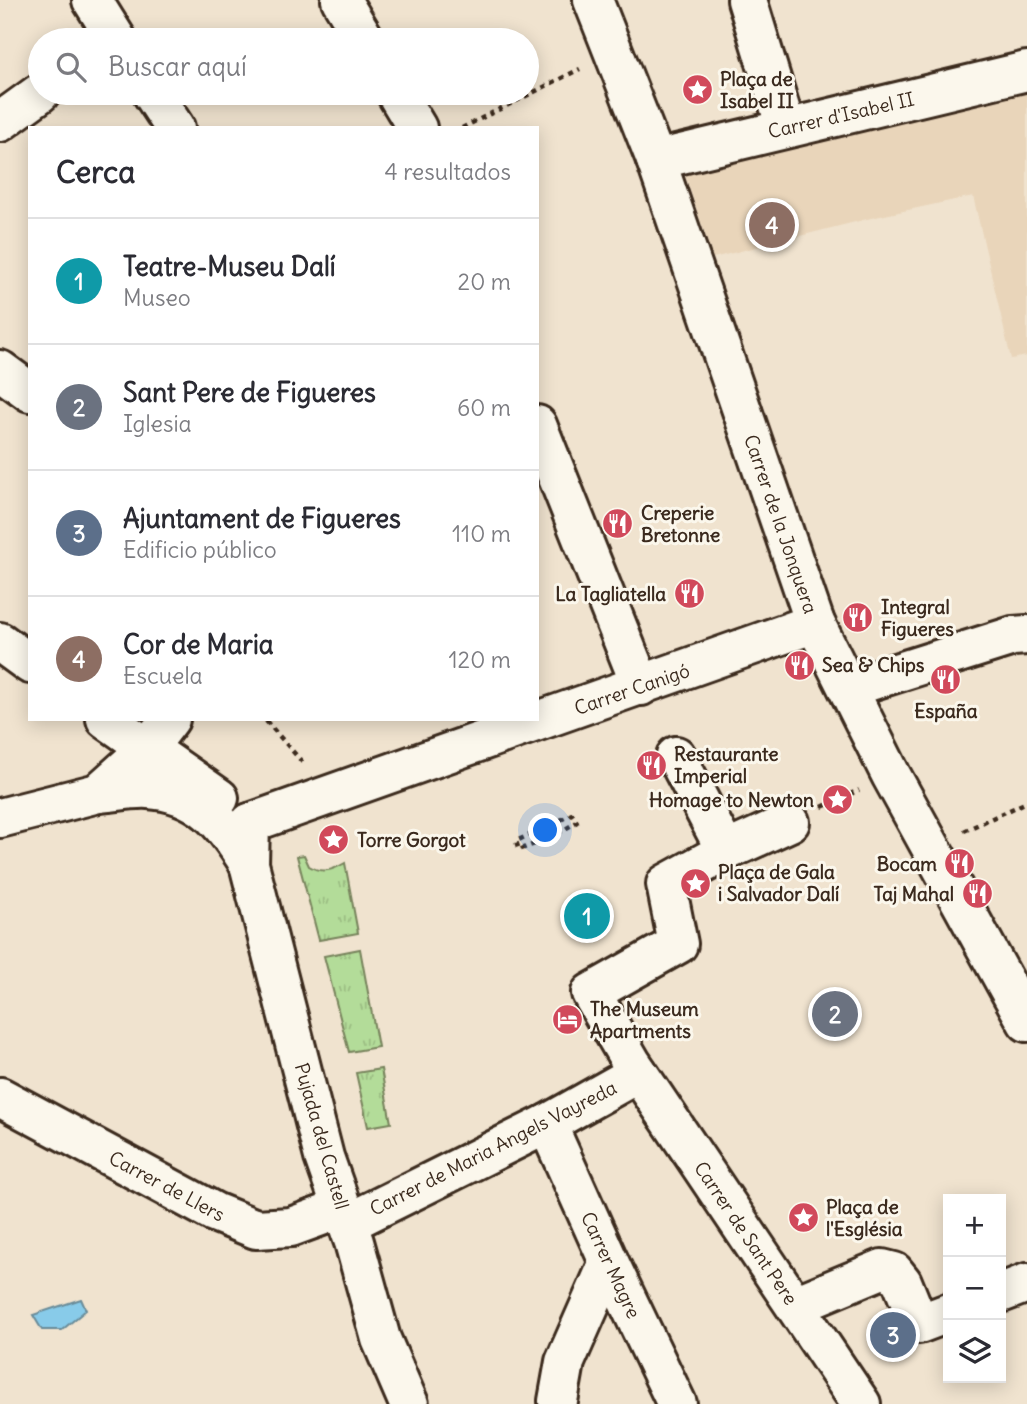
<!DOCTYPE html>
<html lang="es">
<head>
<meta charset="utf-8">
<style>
  :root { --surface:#fff; --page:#f2f2f3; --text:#2b2b33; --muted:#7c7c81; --line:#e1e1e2; --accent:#d1495b }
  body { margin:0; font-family:Delius,sans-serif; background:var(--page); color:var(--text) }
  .controls { position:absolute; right:21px; bottom:21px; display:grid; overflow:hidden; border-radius:0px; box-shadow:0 4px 18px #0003 }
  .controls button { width:63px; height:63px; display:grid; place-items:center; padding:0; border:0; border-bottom:2px solid var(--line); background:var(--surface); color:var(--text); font:35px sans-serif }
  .you { position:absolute; left:546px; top:831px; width:24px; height:24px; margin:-18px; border:5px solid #fff; border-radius:50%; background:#1a73e8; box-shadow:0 0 0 10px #1a73e833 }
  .badge { display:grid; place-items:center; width:46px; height:46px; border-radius:50%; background:var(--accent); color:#fff; font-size:23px; font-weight:700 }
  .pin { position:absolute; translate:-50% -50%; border:4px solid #fff; box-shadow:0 2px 7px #0006 }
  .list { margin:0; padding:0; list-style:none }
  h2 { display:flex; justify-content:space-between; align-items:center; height:91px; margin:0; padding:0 28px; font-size:30px }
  h2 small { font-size:23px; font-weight:400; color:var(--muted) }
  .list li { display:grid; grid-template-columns:46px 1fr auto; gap:21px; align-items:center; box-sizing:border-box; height:126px; padding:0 28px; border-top:2px solid var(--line) }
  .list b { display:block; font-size:26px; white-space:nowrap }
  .list p { margin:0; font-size:23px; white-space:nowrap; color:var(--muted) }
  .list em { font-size:23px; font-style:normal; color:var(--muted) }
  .icon { flex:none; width:38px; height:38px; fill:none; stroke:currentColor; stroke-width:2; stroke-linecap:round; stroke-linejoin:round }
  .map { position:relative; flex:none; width:1027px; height:1404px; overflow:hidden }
  .search { position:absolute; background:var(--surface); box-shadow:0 4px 18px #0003; left:28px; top:28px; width:511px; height:77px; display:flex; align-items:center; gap:18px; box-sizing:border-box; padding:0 24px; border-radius:38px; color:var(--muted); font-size:26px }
  .panel { position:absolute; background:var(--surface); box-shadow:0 4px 18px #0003; left:28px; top:126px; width:511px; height:595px; border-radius:0px }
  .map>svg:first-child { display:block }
  .built { fill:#e9d5ba }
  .grass { fill:url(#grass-tufts); stroke:#77835c; stroke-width:2 }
  .water { fill:#88cbe9; stroke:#698b98; stroke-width:2 }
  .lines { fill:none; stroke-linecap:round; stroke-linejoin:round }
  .minor-casing { stroke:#3b2a1e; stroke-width:44 }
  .path { stroke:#3b2a1e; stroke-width:4.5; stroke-dasharray:5 5; stroke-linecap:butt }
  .minor { stroke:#fbf7ec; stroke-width:38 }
  .labels { text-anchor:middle; stroke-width:6; stroke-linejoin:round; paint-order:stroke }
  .poi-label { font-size:19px; font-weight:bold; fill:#3b2a1e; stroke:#fbf7ec; text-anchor:start }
  .street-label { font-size:19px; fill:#3b2a1e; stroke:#fbf7ec }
</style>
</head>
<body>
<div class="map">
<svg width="1027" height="1404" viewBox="0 0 1027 1404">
  <defs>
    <pattern id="grass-tufts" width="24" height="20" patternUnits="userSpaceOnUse" patternTransform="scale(1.75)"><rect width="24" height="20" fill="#b3dc99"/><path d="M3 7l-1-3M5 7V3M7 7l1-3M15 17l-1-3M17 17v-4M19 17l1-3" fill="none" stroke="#9bbd83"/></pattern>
  </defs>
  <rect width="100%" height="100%" fill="#f0e3cf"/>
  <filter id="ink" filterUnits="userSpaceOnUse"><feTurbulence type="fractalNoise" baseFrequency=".0143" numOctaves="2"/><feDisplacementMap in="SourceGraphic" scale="14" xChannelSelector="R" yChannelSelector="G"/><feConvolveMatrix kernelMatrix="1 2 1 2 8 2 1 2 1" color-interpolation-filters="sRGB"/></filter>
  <g filter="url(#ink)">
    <polygon class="built" points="1027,80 1027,356 1011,359 973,196 871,218 713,258 682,166"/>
    <g class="grass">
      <path d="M304 855 309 866C322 874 333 870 345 863L358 933 319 940 297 856Z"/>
      <polygon points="360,949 378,1047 349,1052 324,956"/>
      <polygon points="381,1069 391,1123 368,1127 356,1073"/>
    </g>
    <polygon class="water" points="81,1299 86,1310 62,1330 42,1330 33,1315"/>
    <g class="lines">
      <defs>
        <g id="minor">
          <polyline points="92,0 117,40"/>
          <polyline points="341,0 365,40"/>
          <polyline points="593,0 656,160 815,623 891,775 1027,1022"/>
          <polyline points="747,0 786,128"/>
          <polyline points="152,93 175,128"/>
          <polyline points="396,93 417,128"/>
          <polyline points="0,122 40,93"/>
          <polyline points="656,160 1027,71"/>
          <polyline points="0,370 30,392"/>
          <polyline points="537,425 641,686"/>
          <polyline points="0,642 30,664"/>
          <polyline points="848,688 1013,636 1027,635"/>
          <polyline points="106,719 219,798"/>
          <polyline points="676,756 726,851 666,884 678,944 591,993 631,1062 861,1404"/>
          <path d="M98 793C114 792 132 788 148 789 200 792 224 823 249 864"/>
          <polyline points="0,818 98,793 147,749 170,719"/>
          <polyline points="250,823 249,864 324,1157 354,1242 381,1339 409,1404"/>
          <polyline points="250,823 815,623"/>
          <polyline points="726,851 790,822"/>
          <polyline points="0,1097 214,1212 256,1229 291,1227 343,1208"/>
          <polyline points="547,1124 609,1262 677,1404"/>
          <polyline points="348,1223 547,1124 638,1073"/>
          <polyline points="1001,1293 1027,1283"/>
          <polyline points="795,1305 882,1269 894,1272 902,1282 919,1324 948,1313"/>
          <polyline points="558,1401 565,1362 609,1262"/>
        </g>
      </defs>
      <use href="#minor" class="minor-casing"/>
      <g class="path">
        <polyline points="462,128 580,69"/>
        <polyline points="266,721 304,764"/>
        <polyline points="822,807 859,790"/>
        <polyline points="542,822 545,828 516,841 519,850 550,838 577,822 572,814 545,828"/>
        <polyline points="964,831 1027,802"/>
      </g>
      <use href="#minor" class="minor"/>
    </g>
  </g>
  <defs>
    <symbol id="sight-disc" viewBox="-11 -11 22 22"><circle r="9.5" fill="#d1495b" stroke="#fbf7ec"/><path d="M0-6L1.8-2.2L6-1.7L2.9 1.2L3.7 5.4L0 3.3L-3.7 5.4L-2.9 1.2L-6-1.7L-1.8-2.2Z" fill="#fff"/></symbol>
    <symbol id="restaurant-disc" viewBox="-11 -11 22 22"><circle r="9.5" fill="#d1495b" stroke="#fbf7ec"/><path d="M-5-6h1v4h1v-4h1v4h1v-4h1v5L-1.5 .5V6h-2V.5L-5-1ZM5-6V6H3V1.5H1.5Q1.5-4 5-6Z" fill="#fff"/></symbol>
    <symbol id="hotel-disc" viewBox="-11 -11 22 22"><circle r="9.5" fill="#d1495b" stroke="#fbf7ec"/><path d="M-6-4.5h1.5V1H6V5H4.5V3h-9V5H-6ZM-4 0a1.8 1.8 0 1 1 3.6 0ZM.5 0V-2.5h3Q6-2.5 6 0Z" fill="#fff"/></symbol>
  </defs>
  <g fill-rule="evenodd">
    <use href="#sight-disc" x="680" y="72" width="35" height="35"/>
    <use href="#restaurant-disc" x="600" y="506" width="35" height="35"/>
    <use href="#restaurant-disc" x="672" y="576" width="35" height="35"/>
    <use href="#restaurant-disc" x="840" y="600" width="35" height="35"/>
    <use href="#restaurant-disc" x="782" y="648" width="35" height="35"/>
    <use href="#restaurant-disc" x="928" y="662" width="35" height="35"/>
    <use href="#restaurant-disc" x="634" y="748" width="35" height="35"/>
    <use href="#sight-disc" x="820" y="782" width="35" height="35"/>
    <use href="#sight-disc" x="316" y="822" width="35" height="35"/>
    <use href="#restaurant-disc" x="942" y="846" width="35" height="35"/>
    <use href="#sight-disc" x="678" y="866" width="35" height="35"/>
    <use href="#restaurant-disc" x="960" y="876" width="35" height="35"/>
    <use href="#hotel-disc" x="550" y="1002" width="35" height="35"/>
    <use href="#sight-disc" x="786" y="1200" width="35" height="35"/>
  </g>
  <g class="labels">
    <g class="poi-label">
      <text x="720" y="86">Plaça de<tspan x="720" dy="22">Isabel II</tspan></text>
      <text x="641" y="520">Creperie<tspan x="641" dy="22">Bretonne</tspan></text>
      <text x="666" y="601" text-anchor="end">La Tagliatella</text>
      <text x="881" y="614">Integral<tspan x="881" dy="22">Figueres</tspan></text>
      <text x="822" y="672">Sea &amp; Chips</text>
      <text x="946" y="718" text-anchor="middle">España</text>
      <text x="674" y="761">Restaurante<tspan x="674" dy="22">Imperial</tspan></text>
      <text x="814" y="807" text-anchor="end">Homage to Newton</text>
      <text x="357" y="847">Torre Gorgot</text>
      <text x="937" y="871" text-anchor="end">Bocam</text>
      <text x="718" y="879">Plaça de Gala<tspan x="718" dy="22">i Salvador Dalí</tspan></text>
      <text x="954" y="901" text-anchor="end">Taj Mahal</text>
      <text x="590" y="1016">The Museum<tspan x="590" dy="22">Apartments</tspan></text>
      <text x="826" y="1214">Plaça de<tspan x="826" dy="22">l'Església</tspan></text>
    </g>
    <g class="street-label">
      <text transform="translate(841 115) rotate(-13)" y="7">Carrer d'Isabel II</text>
      <text transform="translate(781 524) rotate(71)" y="7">Carrer de la Jonquera</text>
      <text transform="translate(632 689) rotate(-19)" y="7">Carrer Canigó</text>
      <text transform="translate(322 1136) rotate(74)" y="7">Pujada del Castell</text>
      <text transform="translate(493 1148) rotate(-27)" y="7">Carrer de Maria Angels Vayreda</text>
      <text transform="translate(167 1186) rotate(28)" y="7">Carrer de Llers</text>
      <text transform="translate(746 1233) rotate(56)" y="7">Carrer de Sant Pere</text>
      <text transform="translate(611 1265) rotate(65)" y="7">Carrer Magre</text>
    </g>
  </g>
</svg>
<div class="controls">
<button>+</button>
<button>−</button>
<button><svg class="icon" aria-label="layers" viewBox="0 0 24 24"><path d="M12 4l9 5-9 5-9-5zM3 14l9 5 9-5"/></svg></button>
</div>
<div class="you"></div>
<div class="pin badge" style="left:587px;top:916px;background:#0f9aa8">1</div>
<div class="pin badge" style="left:835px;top:1014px;background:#6b7280">2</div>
<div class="pin badge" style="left:893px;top:1335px;background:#5c6f8a">3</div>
<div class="pin badge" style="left:772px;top:225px;background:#8d6e63">4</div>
<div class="search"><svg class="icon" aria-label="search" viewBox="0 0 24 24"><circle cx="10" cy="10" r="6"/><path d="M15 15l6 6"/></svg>Buscar aquí</div>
<section class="panel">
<h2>Cerca<small>4 resultados</small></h2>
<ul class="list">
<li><span class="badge" style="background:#0f9aa8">1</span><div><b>Teatre-Museu Dalí</b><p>Museo</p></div><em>20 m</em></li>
<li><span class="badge" style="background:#6b7280">2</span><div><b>Sant Pere de Figueres</b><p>Iglesia</p></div><em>60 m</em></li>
<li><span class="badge" style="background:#5c6f8a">3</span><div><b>Ajuntament de Figueres</b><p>Edificio público</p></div><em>110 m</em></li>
<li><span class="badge" style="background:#8d6e63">4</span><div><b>Cor de Maria</b><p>Escuela</p></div><em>120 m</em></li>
</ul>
</section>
</div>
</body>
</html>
